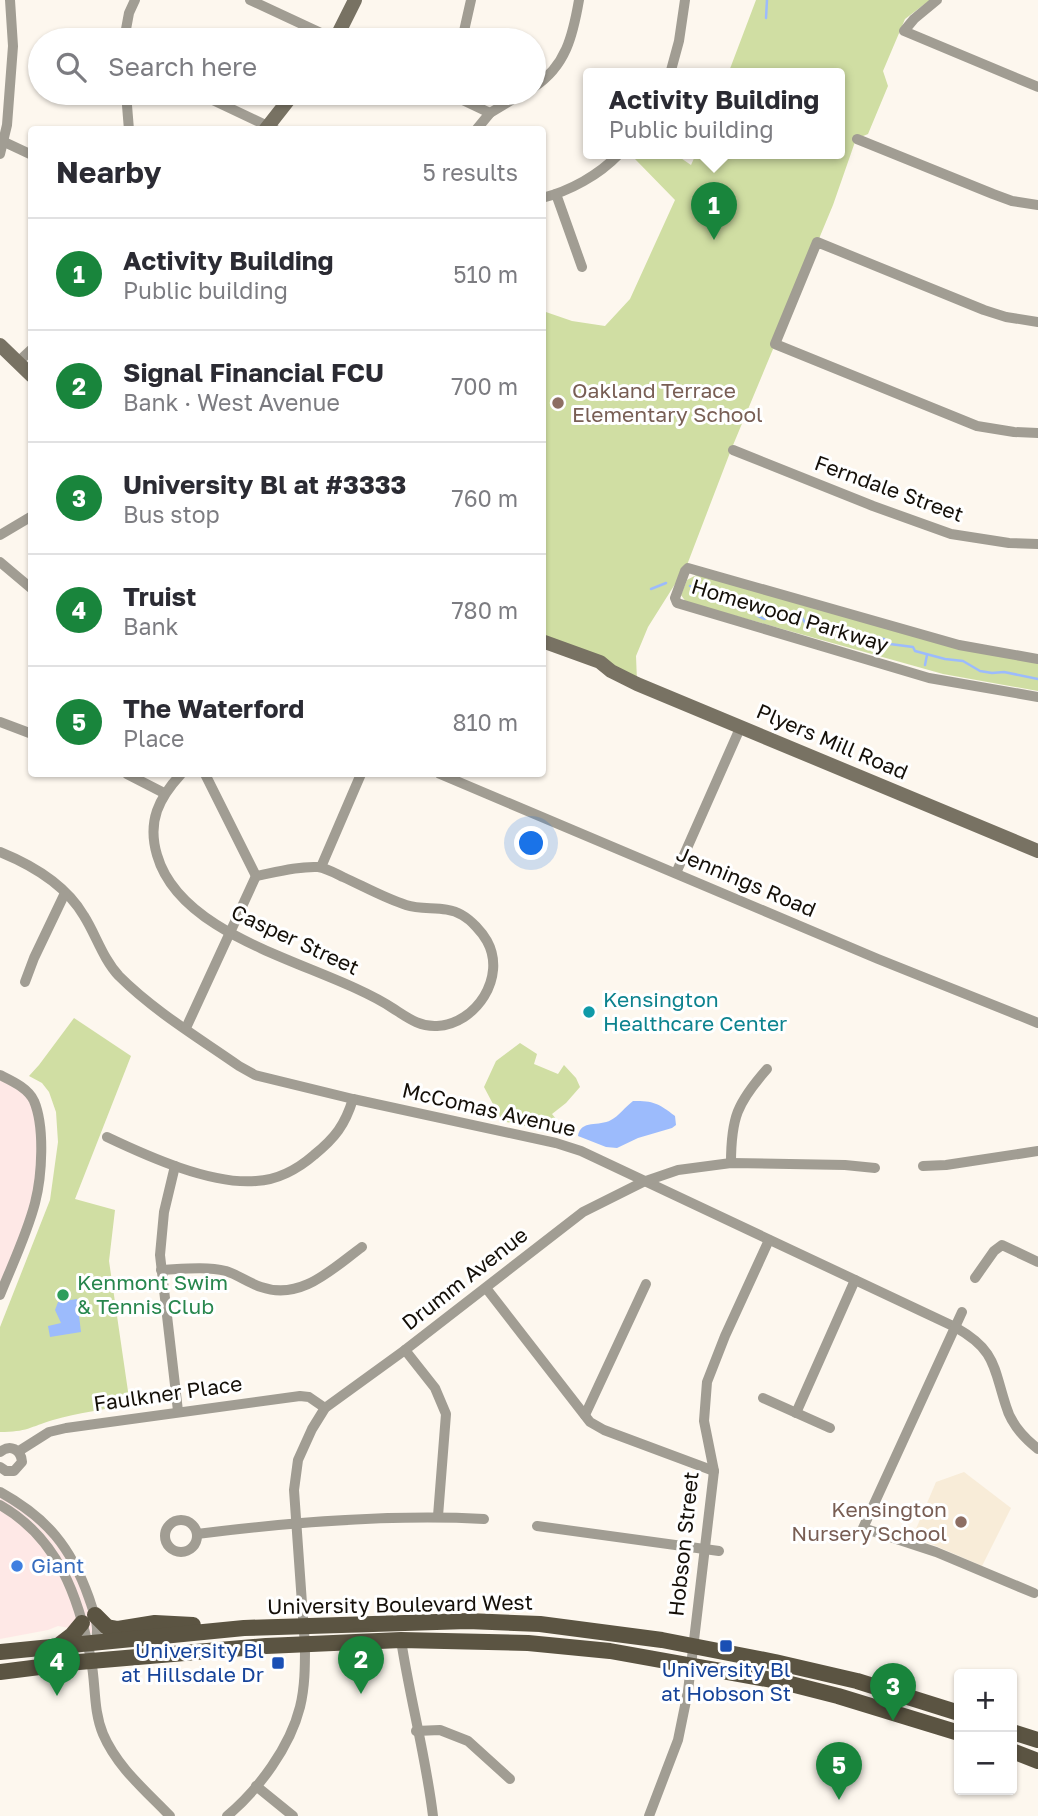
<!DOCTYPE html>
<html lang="en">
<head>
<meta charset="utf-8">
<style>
  :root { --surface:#fff; --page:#f7f7f7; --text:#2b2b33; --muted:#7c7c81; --line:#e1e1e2; --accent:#19853c }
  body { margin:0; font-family:"Golos Text",sans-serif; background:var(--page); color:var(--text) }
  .controls { position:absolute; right:21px; bottom:21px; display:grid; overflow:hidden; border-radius:7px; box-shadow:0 2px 5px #0004 }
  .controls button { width:63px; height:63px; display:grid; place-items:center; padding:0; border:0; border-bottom:2px solid var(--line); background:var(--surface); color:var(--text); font:35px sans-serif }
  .you { position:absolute; left:532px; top:844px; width:24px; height:24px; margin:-18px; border:5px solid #fff; border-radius:50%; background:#1a73e8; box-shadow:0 0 0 10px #1a73e833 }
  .badge { display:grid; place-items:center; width:46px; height:46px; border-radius:50%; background:var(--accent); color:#fff; font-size:23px; font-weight:700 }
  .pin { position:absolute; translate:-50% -58px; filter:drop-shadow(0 2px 4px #0008) }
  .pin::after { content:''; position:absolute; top:37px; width:24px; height:21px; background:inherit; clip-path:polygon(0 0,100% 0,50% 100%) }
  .popup { position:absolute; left:583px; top:68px; width:262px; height:91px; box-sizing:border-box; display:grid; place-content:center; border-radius:7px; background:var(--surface); filter:drop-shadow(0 2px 5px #0005); font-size:23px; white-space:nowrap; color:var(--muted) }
  .popup b { font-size:26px; color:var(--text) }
  .popup::after { content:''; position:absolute; left:50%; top:100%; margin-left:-14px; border:14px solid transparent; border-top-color:var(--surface) }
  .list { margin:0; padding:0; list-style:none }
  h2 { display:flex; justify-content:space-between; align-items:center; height:91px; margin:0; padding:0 28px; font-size:30px }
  h2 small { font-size:23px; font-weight:400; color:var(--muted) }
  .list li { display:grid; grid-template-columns:46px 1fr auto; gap:21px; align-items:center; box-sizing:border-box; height:112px; padding:0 28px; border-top:2px solid var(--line) }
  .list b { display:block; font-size:26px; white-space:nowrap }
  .list p { margin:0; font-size:23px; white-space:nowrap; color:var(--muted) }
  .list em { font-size:23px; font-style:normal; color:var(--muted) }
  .icon { flex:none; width:38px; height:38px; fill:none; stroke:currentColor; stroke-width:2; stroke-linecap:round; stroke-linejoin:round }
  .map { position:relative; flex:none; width:1038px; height:1816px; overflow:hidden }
  .search { position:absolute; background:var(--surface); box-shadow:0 2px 5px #0004; left:28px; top:28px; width:518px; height:77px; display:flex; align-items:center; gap:18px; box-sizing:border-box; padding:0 24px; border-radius:38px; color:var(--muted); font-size:26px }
  .panel { position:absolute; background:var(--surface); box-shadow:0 2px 5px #0004; left:28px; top:126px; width:518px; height:651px; border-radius:7px }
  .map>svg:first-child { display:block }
  .commercial { fill:#fee8e6 }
  .education { fill:#f8ecd8 }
  .green { fill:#d0dea3 }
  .water { fill:#9cbbfc }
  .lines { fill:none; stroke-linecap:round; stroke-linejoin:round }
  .stream { stroke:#9cbbfc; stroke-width:2.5 }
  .street { stroke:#a19d93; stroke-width:10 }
  .secondary { stroke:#787263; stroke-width:14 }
  .primary { stroke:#5b5442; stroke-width:16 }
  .education-dot { fill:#8d6e63; stroke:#fff; stroke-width:2.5 }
  .culture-dot { fill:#0f9aa8; stroke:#fff; stroke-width:2.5 }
  .leisure-dot { fill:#2e9e5b; stroke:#fff; stroke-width:2.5 }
  .shop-dot { fill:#3f7fe0; stroke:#fff; stroke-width:2.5 }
  .transit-dot { fill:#1a4fb4; stroke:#fff; stroke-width:2.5 }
  .labels { text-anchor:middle; stroke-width:6; stroke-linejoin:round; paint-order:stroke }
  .education-label { font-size:21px; fill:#785e54; stroke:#fff; text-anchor:start }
  .street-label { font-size:21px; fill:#140f08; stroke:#fff }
  .culture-label { font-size:21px; fill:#0d838f; stroke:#fff; text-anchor:start }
  .leisure-label { font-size:21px; fill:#27864d; stroke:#fff; text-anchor:start }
  .shop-label { font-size:21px; fill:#366cbe; stroke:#fff; text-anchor:start }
  .transit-label { font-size:21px; fill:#164399; stroke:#fff; text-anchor:end }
</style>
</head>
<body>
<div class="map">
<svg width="1038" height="1816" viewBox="0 0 1038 1816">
  <rect width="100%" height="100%" fill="#fdf7ee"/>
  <g class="commercial">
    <polygon points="0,1075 23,1088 39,1119 36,1203 0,1295"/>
    <polygon points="0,1492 30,1510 72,1557 98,1633 79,1634 70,1628 58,1626 48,1630 0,1639"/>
  </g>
  <polygon class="education" points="964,1472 1011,1508 982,1566 913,1536 936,1482"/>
  <g class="green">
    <polygon points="756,0 930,0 905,19 883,71 888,86 868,134 856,139 833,205 731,450 687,565 648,627 636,656 637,681 543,641 542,412 546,406 546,387 543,384 543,311 572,321 605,326 630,299 675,200 635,159 639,154 675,154 691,165 696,154 840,154 840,74 728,74"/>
    <polygon points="698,574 1038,663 1038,691 943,674 686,602 681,595 687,580"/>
    <path d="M74 1018 131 1056 75 1199 115 1210 109 1261 130 1405C104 1409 78 1413 53 1420 30 1427 27 1432 0 1432V1327L50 1200 58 1142 56 1112 49 1092 42 1083 29 1076 39 1065Z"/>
    <polygon points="520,1043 537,1054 534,1064 558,1074 564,1065 576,1078 580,1087 566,1103 552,1114 560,1124 558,1133 502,1121 484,1087 496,1061"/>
  </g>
  <g class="water">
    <path d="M633 1101C654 1101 658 1103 675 1116L676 1125 672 1128 638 1138 617 1148 606 1147 578 1136C581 1119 599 1127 611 1120 619 1116 625 1107 633 1101Z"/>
    <polygon points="77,1299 81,1332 50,1337 48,1326 61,1323 55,1310 58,1302"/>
  </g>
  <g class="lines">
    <g class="stream">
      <polyline points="766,18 767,0"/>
      <path d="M690 586 707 595 716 590 722 591 726 597 735 599 737 602 727 605 747 608 753 602 757 608 758 616 764 619C778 613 774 611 787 620L795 614 802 617 805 623C816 627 830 632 841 629L858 636 884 639 890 644 913 647 915 651 945 659 963 661 980 671 992 673 1004 672 1038 679"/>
      <polyline points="651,589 666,583"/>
      <polyline points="925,665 927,655"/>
    </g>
    <g class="street">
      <polyline points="250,0 336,40"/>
      <polyline points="937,0 914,19 904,31 1038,87"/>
      <polyline points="124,40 129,13 135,0"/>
      <polyline points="462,40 471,0"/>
      <polyline points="670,74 679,41 685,0"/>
      <path d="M534 87C566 66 573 35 579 0"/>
      <polyline points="126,93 129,130"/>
      <polyline points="198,93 276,130"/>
      <polyline points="448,93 490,113"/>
      <polyline points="476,130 490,113 523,93"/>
      <polyline points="857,139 993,194 1012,201 1038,205"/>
      <polyline points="0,140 32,155"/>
      <polyline points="0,154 7,125 13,46 10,0"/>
      <polyline points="556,194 582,267"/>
      <path d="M542 198C570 191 599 175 619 154"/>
      <polyline points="1038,322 1006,317 984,310 817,242 775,344 977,426 1014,432 1038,433"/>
      <polyline points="18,362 32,349"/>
      <polyline points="733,450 873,506 951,534 1009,543 1038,544"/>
      <polyline points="0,535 32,516"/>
      <polyline points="0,562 32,589"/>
      <polyline points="1038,659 959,645 688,568 685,571 675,598 677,603 929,678 1038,697"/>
      <polyline points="0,722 32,734"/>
      <polyline points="127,774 164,793"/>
      <path d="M181 774C159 798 147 821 157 855 182 942 327 964 394 1009 408 1018 420 1027 437 1026 476 1024 507 977 487 941 482 932 471 920 462 915 445 905 424 911 406 905 384 898 363 886 343 877 335 873 326 868 318 867 298 866 276 872 256 876"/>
      <polyline points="205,774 256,876"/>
      <polyline points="440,774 878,959 1038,1023"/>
      <path d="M0 852C32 865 66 885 84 916 96 935 103 959 119 976 154 1011 199 1038 239 1066L255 1075 353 1099 556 1143 581 1151 955 1327C996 1350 993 1366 1006 1406 1011 1424 1024 1438 1038 1449"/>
      <polyline points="321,867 361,774"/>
      <polyline points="676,873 741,726"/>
      <polyline points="25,982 34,958 65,893"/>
      <polyline points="186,1028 256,876"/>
      <path d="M0 1075C12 1081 28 1088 34 1101 45 1127 42 1176 35 1203 27 1234 12 1265 0 1295"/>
      <path d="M107 1137C147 1156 211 1185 256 1181 277 1180 298 1169 314 1155 335 1138 345 1125 353 1099"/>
      <path d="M731 1163C731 1118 737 1103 767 1069"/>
      <polyline points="175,1166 164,1212 160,1255 178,1411"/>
      <polyline points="923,1166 946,1165 1038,1151"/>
      <path d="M161 1270C182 1269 206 1266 226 1271 238 1275 249 1283 261 1287 301 1301 332 1269 362 1247"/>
      <polyline points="975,1278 994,1251 1002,1245 1038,1262"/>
      <polyline points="486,1288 590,1422 604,1430 714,1471"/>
      <polyline points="962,1312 863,1528 936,1552 1034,1593"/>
      <polyline points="405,1350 435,1388 446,1414 438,1516"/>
      <polyline points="763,1398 830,1428"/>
      <polyline points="796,1413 855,1280"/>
      <polyline points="585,1415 646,1284"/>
      <polyline points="19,1451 49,1432 66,1428 300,1396 309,1397 325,1408"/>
      <path d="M0 1452C10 1444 21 1449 22 1462L14 1471H6L0 1467"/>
      <path d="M0 1492C47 1518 71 1547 89 1598 95 1616 100 1627 95 1645"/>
      <path d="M0 1505C58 1538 79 1597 91 1660 96 1685 93 1710 103 1734 117 1767 146 1791 170 1816"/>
      <circle cx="181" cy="1536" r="16"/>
      <polyline points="537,1526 719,1551"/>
      <path d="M197 1534C292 1522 388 1514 484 1519"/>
      <path d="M401 1640C410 1699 426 1757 433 1816"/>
      <polyline points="416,1731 440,1730 468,1741 510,1779"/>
      <polyline points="256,1786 293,1816"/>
      <path d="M227 1816C259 1789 290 1747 300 1707 305 1687 305 1666 305 1646L294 1490 298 1460 312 1429 325 1408 405 1350 583 1212 643 1182 678 1170 731 1163 845 1165 875 1168"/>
      <polyline points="649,1816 678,1740 688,1691 714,1471 704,1421 707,1382 725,1336 769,1240"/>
    </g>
    <g class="secondary">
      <polyline points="335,40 355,0"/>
      <polyline points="265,130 294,93"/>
      <polyline points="0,345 32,376"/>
      <polyline points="542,641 600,662 611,671 637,684 1038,851"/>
    </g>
    <g class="primary">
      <polyline points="95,1615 107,1627 118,1629 155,1623 193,1625"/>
      <polyline points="59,1645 72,1635 82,1623"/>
      <polyline points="0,1652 244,1628 468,1621 540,1624 662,1640 775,1662 857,1681 959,1713"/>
      <polyline points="0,1672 79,1662 266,1646 401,1640 528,1643 610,1651 783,1682 838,1696 959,1733"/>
      <polyline points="1012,1732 1038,1740"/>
      <polyline points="1012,1751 1038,1761"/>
    </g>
  </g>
  <g class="education-dot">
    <circle cx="558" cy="403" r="7"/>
    <circle cx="961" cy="1522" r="7"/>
  </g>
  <circle class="culture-dot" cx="589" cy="1012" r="7"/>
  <circle class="leisure-dot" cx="63" cy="1295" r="7"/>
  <circle class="shop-dot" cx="17" cy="1566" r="7"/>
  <g class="transit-dot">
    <rect x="719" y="1639" width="14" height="14" rx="3.5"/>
    <rect x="271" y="1656" width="14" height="14" rx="3.5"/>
  </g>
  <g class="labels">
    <g class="education-label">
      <text x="572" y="398">Oakland Terrace<tspan x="572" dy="24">Elementary School</tspan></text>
      <text x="947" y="1517" text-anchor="end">Kensington<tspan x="947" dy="24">Nursery School</tspan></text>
    </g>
    <g class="street-label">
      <text transform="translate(889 489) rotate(20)" y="7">Ferndale Street</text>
      <text transform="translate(790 616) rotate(17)" y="7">Homewood Parkway</text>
      <text transform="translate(832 742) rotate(23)" y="7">Plyers Mill Road</text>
      <text transform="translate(746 882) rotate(23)" y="7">Jennings Road</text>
      <text transform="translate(295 940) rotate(25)" y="7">Casper Street</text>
      <text transform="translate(489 1110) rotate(13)" y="7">McComas Avenue</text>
      <text transform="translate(465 1279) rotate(-38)" y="7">Drumm Avenue</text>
      <text transform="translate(168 1394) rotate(-8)" y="7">Faulkner Place</text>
      <text transform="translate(684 1544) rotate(-84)" y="7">Hobson Street</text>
      <text transform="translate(400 1605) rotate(-1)" y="7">University Boulevard West</text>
    </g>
    <g class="culture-label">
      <text x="603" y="1007">Kensington<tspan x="603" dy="24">Healthcare Center</tspan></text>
    </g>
    <g class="leisure-label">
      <text x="77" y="1290">Kenmont Swim<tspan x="77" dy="24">&amp; Tennis Club</tspan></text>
    </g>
    <g class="shop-label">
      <text x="31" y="1573">Giant</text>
    </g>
    <g class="transit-label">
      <text x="264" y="1658">University Bl<tspan x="264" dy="24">at Hillsdale Dr</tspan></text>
      <text x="726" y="1677" text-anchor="middle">University Bl<tspan x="726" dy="24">at Hobson St</tspan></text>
    </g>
  </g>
</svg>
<div class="controls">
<button>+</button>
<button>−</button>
</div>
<div class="you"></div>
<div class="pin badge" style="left:714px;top:240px">1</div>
<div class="popup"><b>Activity Building</b>Public building</div>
<div class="pin badge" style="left:361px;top:1694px">2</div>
<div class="pin badge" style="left:893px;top:1721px">3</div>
<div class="pin badge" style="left:57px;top:1696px">4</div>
<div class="pin badge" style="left:839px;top:1800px">5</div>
<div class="search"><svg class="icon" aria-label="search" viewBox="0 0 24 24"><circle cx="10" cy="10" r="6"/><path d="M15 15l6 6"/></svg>Search here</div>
<section class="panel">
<h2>Nearby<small>5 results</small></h2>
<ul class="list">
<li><span class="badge">1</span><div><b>Activity Building</b><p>Public building</p></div><em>510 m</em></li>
<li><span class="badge">2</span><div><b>Signal Financial FCU</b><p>Bank · West Avenue</p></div><em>700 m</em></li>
<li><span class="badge">3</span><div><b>University Bl at #3333</b><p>Bus stop</p></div><em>760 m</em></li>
<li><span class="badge">4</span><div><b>Truist</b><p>Bank</p></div><em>780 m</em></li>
<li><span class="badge">5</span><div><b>The Waterford</b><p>Place</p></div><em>810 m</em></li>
</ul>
</section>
</div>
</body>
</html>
